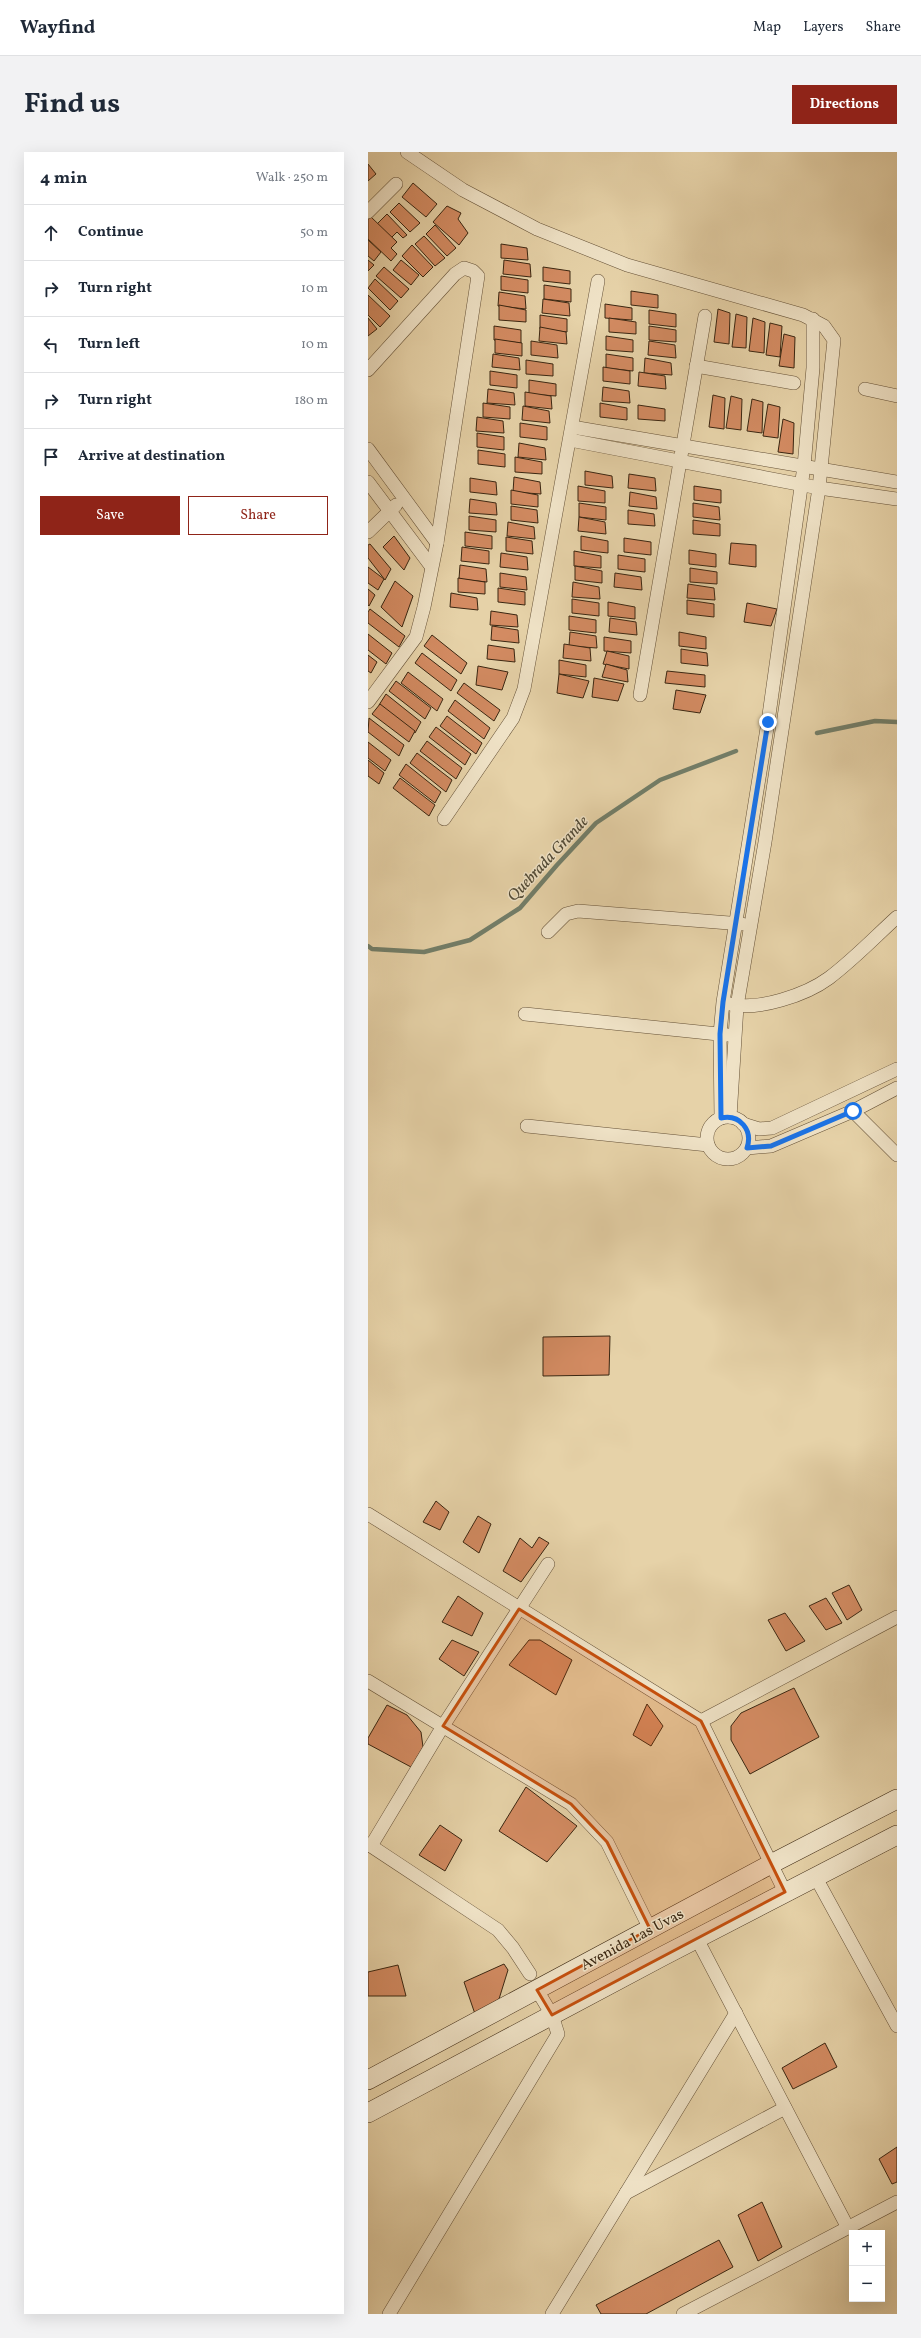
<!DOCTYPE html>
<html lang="en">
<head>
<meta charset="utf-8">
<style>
  :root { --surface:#fff; --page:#f2f2f3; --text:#1f2937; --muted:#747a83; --line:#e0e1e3; --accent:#8f2418 }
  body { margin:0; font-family:Vollkorn,serif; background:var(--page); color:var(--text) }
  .controls { position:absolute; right:12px; bottom:12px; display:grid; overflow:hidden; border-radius:0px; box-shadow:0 4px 16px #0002 }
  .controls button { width:36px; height:36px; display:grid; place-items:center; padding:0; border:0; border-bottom:1px solid var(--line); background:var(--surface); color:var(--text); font:20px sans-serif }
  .stop { position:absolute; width:12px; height:12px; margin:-9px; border:3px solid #1a73e8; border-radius:50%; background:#fff }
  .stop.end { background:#1a73e8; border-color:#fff; box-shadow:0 1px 4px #0008 }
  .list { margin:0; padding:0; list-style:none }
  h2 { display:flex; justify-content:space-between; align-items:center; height:52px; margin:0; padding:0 16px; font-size:17px }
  h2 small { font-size:13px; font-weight:400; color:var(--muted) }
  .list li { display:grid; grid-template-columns:26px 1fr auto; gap:12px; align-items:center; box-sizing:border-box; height:56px; padding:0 16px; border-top:1px solid var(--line) }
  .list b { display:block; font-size:15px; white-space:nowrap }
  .list em { font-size:13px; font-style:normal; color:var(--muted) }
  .actions { display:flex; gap:8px; padding:12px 16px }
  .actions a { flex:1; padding:9px 0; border:1px solid var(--accent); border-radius:0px; text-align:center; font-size:14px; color:var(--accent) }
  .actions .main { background:var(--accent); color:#fff }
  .icon { flex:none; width:22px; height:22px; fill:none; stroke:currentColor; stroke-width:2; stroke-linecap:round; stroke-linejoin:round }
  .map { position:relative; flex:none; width:529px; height:2162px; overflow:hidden; border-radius:0px }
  header { display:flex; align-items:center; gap:24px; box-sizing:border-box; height:56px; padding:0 20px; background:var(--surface); border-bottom:1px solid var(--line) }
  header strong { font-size:19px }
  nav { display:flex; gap:22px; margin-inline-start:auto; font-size:14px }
  .intro { display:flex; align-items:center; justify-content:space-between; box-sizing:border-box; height:96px; padding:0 24px }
  h1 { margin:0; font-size:28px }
  .button { padding:10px 18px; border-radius:0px; background:var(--accent); color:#fff; font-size:14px; font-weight:700 }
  main { display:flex; gap:24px; padding:0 24px }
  aside { flex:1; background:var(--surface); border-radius:0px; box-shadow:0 4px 16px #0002 }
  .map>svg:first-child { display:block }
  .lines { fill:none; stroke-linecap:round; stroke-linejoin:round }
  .stream { stroke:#727e69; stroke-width:4.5 }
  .building { fill:#d38b62; stroke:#3a2611 }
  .street-casing { stroke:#655137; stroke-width:14 }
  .secondary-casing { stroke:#3a2611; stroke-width:20 }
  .street { stroke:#efe2c6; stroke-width:13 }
  .secondary { stroke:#efe2c6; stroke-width:19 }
  .route { stroke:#1a73e8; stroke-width:5 }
  .marked { fill:#c54f0d; fill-opacity:0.2; stroke:#c54f0d; stroke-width:3; stroke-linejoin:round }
  .labels { text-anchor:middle; stroke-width:3; stroke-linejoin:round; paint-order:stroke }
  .street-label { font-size:15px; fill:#3a2611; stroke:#efe2c6 }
  .water-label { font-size:16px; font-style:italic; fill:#514a36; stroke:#efe2c6 }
</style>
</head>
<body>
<header>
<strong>Wayfind</strong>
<nav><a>Map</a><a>Layers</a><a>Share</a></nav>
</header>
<div class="intro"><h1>Find us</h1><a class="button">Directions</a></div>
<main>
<aside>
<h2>4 min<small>Walk · 250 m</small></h2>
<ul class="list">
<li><svg class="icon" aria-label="ahead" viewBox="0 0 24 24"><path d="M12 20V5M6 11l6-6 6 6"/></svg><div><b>Continue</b></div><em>50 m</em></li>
<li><svg class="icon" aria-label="right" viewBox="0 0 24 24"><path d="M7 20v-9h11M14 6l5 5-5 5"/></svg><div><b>Turn right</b></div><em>10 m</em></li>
<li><svg class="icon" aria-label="left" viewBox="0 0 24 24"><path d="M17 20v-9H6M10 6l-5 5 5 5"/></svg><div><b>Turn left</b></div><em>10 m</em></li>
<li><svg class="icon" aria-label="right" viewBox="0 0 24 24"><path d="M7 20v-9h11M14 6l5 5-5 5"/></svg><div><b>Turn right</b></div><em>180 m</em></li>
<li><svg class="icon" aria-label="arrive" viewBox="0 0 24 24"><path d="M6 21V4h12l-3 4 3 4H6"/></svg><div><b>Arrive at destination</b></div></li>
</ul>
<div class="actions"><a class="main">Save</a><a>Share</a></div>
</aside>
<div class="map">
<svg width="529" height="2162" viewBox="0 0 529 2162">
  <rect width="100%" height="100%" fill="#e6d2a8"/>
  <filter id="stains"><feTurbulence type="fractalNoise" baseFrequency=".005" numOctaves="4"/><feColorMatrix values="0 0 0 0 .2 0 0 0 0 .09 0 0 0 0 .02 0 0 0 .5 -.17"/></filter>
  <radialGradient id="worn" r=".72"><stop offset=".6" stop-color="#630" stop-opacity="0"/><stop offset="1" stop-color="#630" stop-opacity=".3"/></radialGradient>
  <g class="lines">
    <g class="stream">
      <polyline points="449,581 507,569 529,570"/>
      <polyline points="0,794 4,797 56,800 102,788 152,756 189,713 228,671 292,628 368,599"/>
    </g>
  </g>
  <g class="building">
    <polygon points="0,12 8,22 0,29"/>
    <polygon points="45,31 69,52 58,65 34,45"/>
    <polygon points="31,51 52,71 42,80 22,60"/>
    <polygon points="79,54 93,61 90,67 100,81 91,93 65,70"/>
    <polygon points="19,62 39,83 35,86 29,80 23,86 9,72"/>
    <polygon points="3,65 29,90 23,96 29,102 23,109 0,87 0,67"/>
    <polygon points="67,73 88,96 79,104 58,82"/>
    <polygon points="56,84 77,106 67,114 47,92"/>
    <polygon points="0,88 13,100 6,109 0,104"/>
    <polygon points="133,92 159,96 160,108 133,106"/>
    <polygon points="44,93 65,115 55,125 34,104"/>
    <polygon points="0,108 6,113 0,119"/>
    <polygon points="33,108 51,123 43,133 25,118"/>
    <polygon points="136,108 162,112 163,125 135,122"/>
    <polygon points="16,115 41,137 33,146 8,124"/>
    <polygon points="175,115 202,119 202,132 175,129"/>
    <polygon points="133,124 160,128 160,141 133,138"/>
    <polygon points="7,127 30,149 22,158 0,136"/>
    <polygon points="176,133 203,137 203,150 176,147"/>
    <polygon points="263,139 290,143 290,156 263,153"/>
    <polygon points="131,140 157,144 158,157 130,154"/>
    <polygon points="0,143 22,164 12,175 0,163"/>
    <polygon points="175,147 201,151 202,164 174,161"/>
    <polygon points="237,152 264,156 264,168 237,166"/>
    <polygon points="131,153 158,158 158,170 131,168"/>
    <polygon points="350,157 362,161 361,192 346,190"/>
    <polygon points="281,158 308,162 308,175 281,172"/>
    <polygon points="368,162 379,165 378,196 364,195"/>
    <polygon points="172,163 199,167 199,180 172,177"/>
    <polygon points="0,166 9,177 0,184"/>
    <polygon points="241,166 268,170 268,182 241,180"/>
    <polygon points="385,166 397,170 396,201 381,199"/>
    <polygon points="402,171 414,174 412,205 398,203"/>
    <polygon points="126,174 153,178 153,191 126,188"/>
    <polygon points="281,174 308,178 308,190 281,188"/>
    <polygon points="172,175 198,180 199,192 171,189"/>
    <polygon points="416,182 427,185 426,216 411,214"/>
    <polygon points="238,184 265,188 265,200 238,198"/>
    <polygon points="127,187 154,191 154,204 127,201"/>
    <polygon points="163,189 189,193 190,206 163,203"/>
    <polygon points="281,189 307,193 308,206 280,203"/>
    <polygon points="125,202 151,206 152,218 124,215"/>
    <polygon points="238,202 265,206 265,219 238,216"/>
    <polygon points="277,206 303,211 304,223 276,221"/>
    <polygon points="158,208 185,212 185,224 158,222"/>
    <polygon points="235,215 262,219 262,232 235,229"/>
    <polygon points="122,219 149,223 149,236 122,233"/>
    <polygon points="271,220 297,224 298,237 270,234"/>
    <polygon points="161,228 188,232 188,244 161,242"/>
    <polygon points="235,235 261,239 262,251 234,249"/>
    <polygon points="120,237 146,241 147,253 119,251"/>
    <polygon points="157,240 183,244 184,257 157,254"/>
    <polygon points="345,243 357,246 356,277 341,275"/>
    <polygon points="363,244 374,247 373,278 358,276"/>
    <polygon points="384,247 395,250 394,281 379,279"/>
    <polygon points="115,251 142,255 142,267 115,265"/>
    <polygon points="232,251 259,256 259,268 232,265"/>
    <polygon points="400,252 412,255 410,286 395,284"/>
    <polygon points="270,253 297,257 297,269 270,267"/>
    <polygon points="155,254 181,259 182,271 154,268"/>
    <polygon points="109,265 135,269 136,281 108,279"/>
    <polygon points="415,267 426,271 425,302 410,300"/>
    <polygon points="152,271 179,275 179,288 152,285"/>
    <polygon points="109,281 136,285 136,298 109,295"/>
    <polygon points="151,291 177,296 178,308 150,305"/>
    <polygon points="110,298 137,302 137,315 110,312"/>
    <polygon points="147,305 174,310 174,322 147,320"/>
    <polygon points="217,319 244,324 245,336 217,333"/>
    <polygon points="261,322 287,326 288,339 260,336"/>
    <polygon points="146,325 172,330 173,342 145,340"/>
    <polygon points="102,326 128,330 129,343 102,340"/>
    <polygon points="210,334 237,339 237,351 210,349"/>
    <polygon points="326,334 353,338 353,351 326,348"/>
    <polygon points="143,338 170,343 170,355 143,352"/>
    <polygon points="262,340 288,345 289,357 261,354"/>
    <polygon points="102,347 128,351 129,363 101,361"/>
    <polygon points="211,351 238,355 238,368 211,365"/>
    <polygon points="325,351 351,355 352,368 325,365"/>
    <polygon points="143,354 169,358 170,371 143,368"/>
    <polygon points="260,358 286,362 287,374 260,372"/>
    <polygon points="101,364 128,368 128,380 101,378"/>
    <polygon points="211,365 237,370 238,382 210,379"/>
    <polygon points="325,368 352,372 352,384 325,382"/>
    <polygon points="140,370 166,375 167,387 139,384"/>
    <polygon points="97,380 124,384 124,397 97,394"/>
    <polygon points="26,384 42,406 36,418 15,395"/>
    <polygon points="213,384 240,389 240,401 213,398"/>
    <polygon points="138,385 164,389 165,402 138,399"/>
    <polygon points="256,386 283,390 283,403 256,400"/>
    <polygon points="363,391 388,393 388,415 361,412"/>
    <polygon points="2,392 23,417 17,428 0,406 0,393"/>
    <polygon points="94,395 121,399 121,412 93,409"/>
    <polygon points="321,398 348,402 348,415 321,412"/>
    <polygon points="206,399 233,404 233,416 206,414"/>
    <polygon points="133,401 159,405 160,418 132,415"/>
    <polygon points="250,403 277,407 277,420 250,417"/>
    <polygon points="92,413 118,417 119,430 91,427"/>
    <polygon points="207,414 234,419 234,431 207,428"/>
    <polygon points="0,415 16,427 10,438 0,431"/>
    <polygon points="322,416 349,420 349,432 322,430"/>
    <polygon points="132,421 158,425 159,438 132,435"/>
    <polygon points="247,421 273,425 274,438 246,435"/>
    <polygon points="90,426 117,430 117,442 90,440"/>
    <polygon points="27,429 45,444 34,475 13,455"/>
    <polygon points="205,430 231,435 232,447 204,445"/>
    <polygon points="320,432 346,436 347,448 319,446"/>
    <polygon points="130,436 157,440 157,453 130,450"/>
    <polygon points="0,437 7,443 1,454 0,453"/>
    <polygon points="83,441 109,446 110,458 82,455"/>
    <polygon points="204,447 231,451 231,464 204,461"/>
    <polygon points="319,448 346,452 346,465 319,462"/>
    <polygon points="240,450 267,455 267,467 240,464"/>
    <polygon points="379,451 409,457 403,474 376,470"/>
    <polygon points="2,457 37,484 31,495 0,471 0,460"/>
    <polygon points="123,459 149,463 150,475 122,473"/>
    <polygon points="201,464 228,468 228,481 201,478"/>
    <polygon points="242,466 268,470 269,483 241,480"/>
    <polygon points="124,474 150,478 151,491 123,488"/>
    <polygon points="202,480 228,484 229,496 201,494"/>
    <polygon points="311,480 338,485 338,497 311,494"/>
    <polygon points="0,482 24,501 18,512 0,498"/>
    <polygon points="64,483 99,511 93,522 56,494"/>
    <polygon points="236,485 263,489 263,501 236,499"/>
    <polygon points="196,492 222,496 223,509 195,506"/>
    <polygon points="120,493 146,497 147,510 119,507"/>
    <polygon points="313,497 339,501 340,514 313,511"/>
    <polygon points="239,499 261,504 261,517 235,512"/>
    <polygon points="54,501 89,528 83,539 47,511"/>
    <polygon points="0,503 9,510 3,521 0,519"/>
    <polygon points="191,508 218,513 218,525 191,522"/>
    <polygon points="238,512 259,518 260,530 234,525"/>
    <polygon points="110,514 140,520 134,538 108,533"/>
    <polygon points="299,519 337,523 337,535 297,531"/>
    <polygon points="40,520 75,547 69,559 33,531"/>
    <polygon points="191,522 221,529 215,546 189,541"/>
    <polygon points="226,526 256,532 250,549 224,545"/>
    <polygon points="28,529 63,556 57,567 21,539"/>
    <polygon points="96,531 132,558 126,569 89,541"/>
    <polygon points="308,538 338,543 332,561 305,557"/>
    <polygon points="18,542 53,570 47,581 11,553"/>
    <polygon points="87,548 122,576 116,587 80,559"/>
    <polygon points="12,552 47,579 41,590 4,562"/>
    <polygon points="79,564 114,591 108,602 72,574"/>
    <polygon points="1,566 36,593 31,604 0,580"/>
    <polygon points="68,575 103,602 97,613 61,585"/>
    <polygon points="59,589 94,616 88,627 52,599"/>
    <polygon points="0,590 23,608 17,619 0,606"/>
    <polygon points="49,601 84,628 78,640 42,611"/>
    <polygon points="0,608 16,621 11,632 0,624"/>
    <polygon points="38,612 73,640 67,651 31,623"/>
    <polygon points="32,626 67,653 61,664 25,636"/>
    <polygon points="242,1184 241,1223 175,1224 175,1185"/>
    <polygon points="68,1349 81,1360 72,1378 55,1370"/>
    <polygon points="110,1364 123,1372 111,1401 95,1390"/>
    <polygon points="171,1385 181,1391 153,1430 135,1419 152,1386 164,1396"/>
    <polygon points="481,1433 494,1458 479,1468 464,1441"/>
    <polygon points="90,1444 115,1461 104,1484 74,1470"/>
    <polygon points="458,1446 474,1471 458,1478 441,1454"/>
    <polygon points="417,1461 437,1489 418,1499 400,1468"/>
    <polygon points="84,1488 111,1500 96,1524 71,1507"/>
    <polygon points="161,1488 172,1488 204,1508 188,1543 141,1513"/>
    <polygon points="426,1536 451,1585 382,1622 363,1588 363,1574 373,1561"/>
    <polygon points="279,1552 295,1574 283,1594 265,1583"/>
    <polygon points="19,1553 39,1563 53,1580 55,1595 43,1615 0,1592 0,1586"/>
    <polygon points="158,1635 209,1674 179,1710 131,1679"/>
    <polygon points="72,1673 94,1688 77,1719 51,1703"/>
    <polygon points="136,1812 140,1818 131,1847 107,1862 96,1830"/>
    <polygon points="30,1813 38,1844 0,1844 0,1820"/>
    <polygon points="457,1891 469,1915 425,1937 414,1916"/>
    <polygon points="529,1995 529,2030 524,2032 511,2007"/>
    <polygon points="394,2050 414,2095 390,2109 370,2063"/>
    <polygon points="351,2088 365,2115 278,2162 233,2162 228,2153"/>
  </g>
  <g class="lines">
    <defs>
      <g id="street">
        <polyline points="39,0 95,38 169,77 259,113 435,163 456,174 466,188 451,336 397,690 369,854 362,965"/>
        <polyline points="0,60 28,32"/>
        <polyline points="328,214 426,231"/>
        <polyline points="0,218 87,122 96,116 105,119 110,124 69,391 56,455 48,485 0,550"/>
        <polyline points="497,237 529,244"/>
        <polyline points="204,275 529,330"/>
        <polyline points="202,288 451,336 529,347"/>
        <polyline points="0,297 69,391"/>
        <polyline points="0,330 63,414"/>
        <polyline points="0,380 28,353"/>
        <polyline points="272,543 337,164"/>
        <polyline points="76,667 145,566 156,537 230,129"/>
        <polyline points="180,780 198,762 210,759 374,772"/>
        <path d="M362 852C390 859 438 843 461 826 485 808 507 785 529 765"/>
        <polyline points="157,862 360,883"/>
        <polyline points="485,959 529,1003"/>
        <circle cx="360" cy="986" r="21"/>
        <polyline points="353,966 352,882 355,850 400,570 436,314 445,216 445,167"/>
        <polyline points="375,972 391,977 404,976 529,917"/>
        <polyline points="159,974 340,993"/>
        <polyline points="379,996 403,994 485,959 529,936"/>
        <polyline points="0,1362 333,1569 417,1740"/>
        <polyline points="0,1529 203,1652 239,1690 282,1777"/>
        <polyline points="333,1569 529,1465"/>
        <polyline points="0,1692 130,1778 145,1796 162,1822"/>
        <polyline points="3,1694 75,1574 180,1412"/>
        <polyline points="447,1724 529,1874"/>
        <polyline points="329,1787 480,2076"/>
        <polyline points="258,2041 417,1956"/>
        <polyline points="21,2162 190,1882 184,1863 169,1838"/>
        <polyline points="184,2162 368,1861"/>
        <polyline points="315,2162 529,2050"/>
      </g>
      <g id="secondary">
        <polyline points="0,1928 403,1712 529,1647"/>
        <polyline points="0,1961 295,1804 529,1683"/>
      </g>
    </defs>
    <use href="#street" class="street-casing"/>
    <use href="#secondary" class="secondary-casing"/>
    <use href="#street" class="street"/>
    <use href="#secondary" class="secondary"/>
  </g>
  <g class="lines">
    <path class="route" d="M400 570 355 850 352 882 353 966C372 962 385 978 379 996L403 994 485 959"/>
  </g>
  <path class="marked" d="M151 1457 333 1569 417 1740 184 1863 169 1838 282 1777 239 1690 203 1652 75 1574Z"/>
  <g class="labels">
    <g class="street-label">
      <text transform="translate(264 1787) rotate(-28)" y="5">Avenida Las Uvas</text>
    </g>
    <g class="water-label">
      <text transform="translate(179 706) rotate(-47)" y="6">Quebrada Grande</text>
    </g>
  </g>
  <rect width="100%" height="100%" filter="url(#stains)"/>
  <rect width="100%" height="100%" fill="url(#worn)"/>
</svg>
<div class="controls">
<button>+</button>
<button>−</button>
</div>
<div class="stop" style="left:485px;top:959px"></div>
<div class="stop end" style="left:400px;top:570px"></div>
</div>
</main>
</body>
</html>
